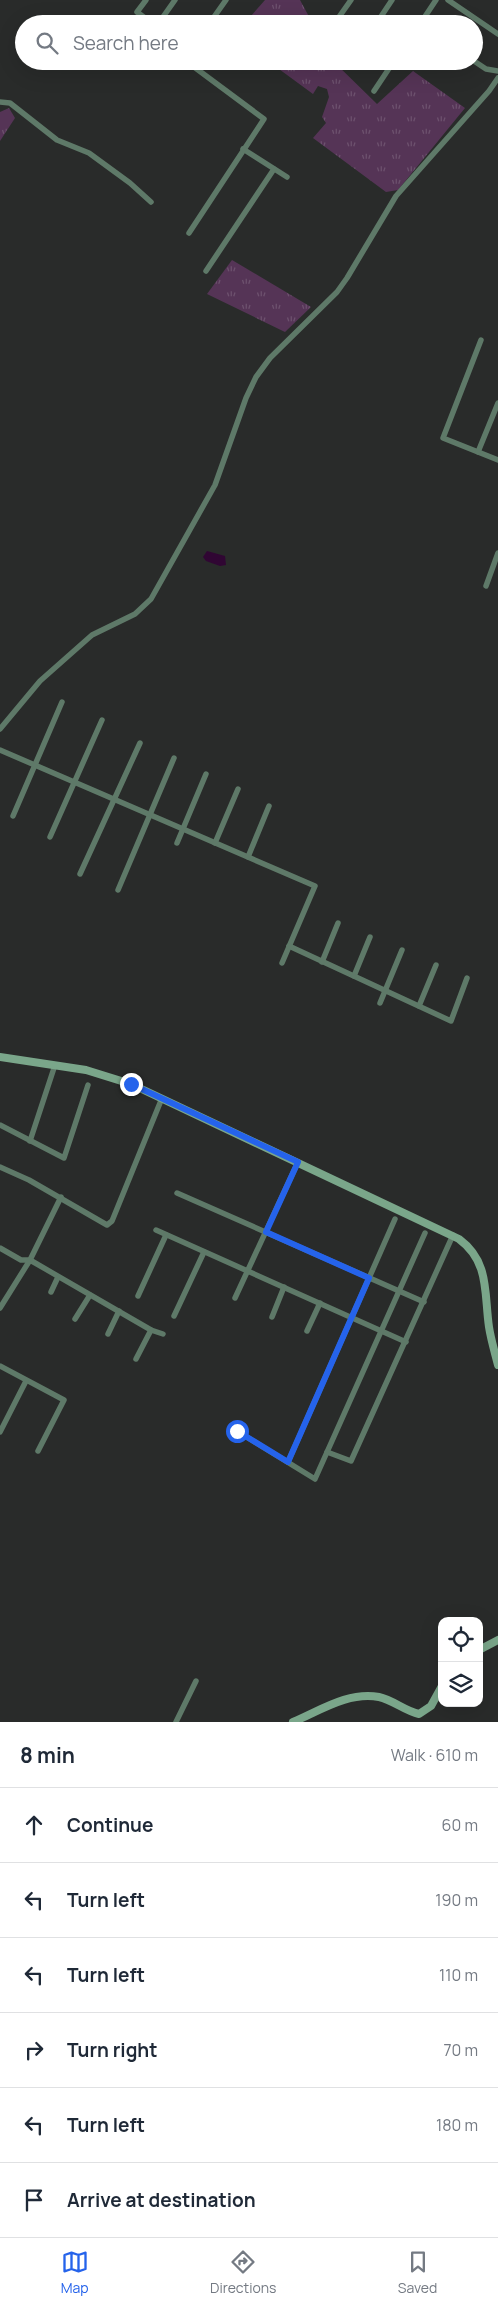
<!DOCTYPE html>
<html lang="en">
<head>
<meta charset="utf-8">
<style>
  :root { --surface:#fff; --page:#f2f2f3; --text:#1f2937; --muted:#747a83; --line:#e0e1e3; --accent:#2563eb }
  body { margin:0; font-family:Manrope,sans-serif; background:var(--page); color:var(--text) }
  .controls { position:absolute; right:15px; bottom:15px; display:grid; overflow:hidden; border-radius:10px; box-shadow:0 5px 20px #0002 }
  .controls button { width:45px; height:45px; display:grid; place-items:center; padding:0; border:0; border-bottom:1px solid var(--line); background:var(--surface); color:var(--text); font:25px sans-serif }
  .stop { position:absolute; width:15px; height:15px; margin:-11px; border:4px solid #2563eb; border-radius:50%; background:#fff }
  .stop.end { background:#2563eb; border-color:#fff; box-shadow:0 1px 5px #0008 }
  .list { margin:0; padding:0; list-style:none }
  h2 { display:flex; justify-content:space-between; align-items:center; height:65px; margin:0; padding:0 20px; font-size:21px }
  h2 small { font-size:16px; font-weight:400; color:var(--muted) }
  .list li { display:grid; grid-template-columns:32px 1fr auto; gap:15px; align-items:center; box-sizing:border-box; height:75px; padding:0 20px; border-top:1px solid var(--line) }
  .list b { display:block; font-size:19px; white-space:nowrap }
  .list em { font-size:16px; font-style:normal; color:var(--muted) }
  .icon { flex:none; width:28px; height:28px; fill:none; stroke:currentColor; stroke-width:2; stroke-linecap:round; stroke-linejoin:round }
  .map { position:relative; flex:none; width:498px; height:1722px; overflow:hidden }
  .search { position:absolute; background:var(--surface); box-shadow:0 5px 20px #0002; left:15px; right:15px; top:15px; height:55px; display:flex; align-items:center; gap:12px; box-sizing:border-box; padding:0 18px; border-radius:28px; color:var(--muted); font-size:19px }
  .sheet { height:515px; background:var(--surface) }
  nav { display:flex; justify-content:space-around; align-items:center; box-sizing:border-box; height:70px; border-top:1px solid var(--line); background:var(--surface); font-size:14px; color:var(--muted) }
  nav a { display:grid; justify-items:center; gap:2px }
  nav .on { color:var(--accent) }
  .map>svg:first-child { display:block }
  .grass { fill:url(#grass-tufts) }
  .water { fill:#300633 }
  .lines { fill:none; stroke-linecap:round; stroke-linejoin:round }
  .street { stroke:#5e7968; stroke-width:5.5 }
  .secondary { stroke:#7aa68a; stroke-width:8 }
  .route { stroke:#2563eb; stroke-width:6 }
</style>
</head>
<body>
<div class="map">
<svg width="498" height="1722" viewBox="0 0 498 1722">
  <defs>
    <pattern id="grass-tufts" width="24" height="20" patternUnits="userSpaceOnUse" patternTransform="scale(1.25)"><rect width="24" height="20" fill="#553456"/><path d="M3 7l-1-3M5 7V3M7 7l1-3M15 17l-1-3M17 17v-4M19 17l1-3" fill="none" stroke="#6d516e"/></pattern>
  </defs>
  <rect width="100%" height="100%" fill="#292b2a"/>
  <g class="grass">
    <polygon points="265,0 300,0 313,24 244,24"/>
    <polygon points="268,61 333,61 377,104 413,71 465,108 398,190 386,192 313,138 326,123 322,117 329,97 327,89 318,86 313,94"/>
    <polygon points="9,108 15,118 0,141 0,112"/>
    <polygon points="232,260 311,307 285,332 207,294"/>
  </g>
  <polygon class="water" points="207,551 225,556 226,565 220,566 206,561 203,557"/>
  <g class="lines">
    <g class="street">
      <polyline points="146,0 137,12 153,24"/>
      <polyline points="448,0 498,34"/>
      <polyline points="158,24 175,0"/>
      <polyline points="209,24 226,0"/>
      <polyline points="334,24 351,0"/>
      <polyline points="376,24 392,0"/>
      <polyline points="420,24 436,0"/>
      <polyline points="186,61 264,119 189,233"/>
      <polyline points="474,61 486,69 498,71"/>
      <polyline points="347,67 351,61"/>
      <polyline points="374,91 394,61"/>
      <polyline points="0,102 10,103 57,140 89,153 130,183 151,202"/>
      <polyline points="243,149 287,177"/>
      <polyline points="206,271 274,169"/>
      <polyline points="481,340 443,438 498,460"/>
      <polyline points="478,452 498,403"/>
      <polyline points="486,586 498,553"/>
      <polyline points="0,729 40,681 92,635 135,614 151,599 215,485 246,398 256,377 270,358 337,292 347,278 396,196 489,91 498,78"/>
      <polyline points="0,750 315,886 282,963"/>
      <polyline points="13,816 62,702"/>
      <polyline points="50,837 102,720"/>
      <polyline points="177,843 206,774"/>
      <polyline points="215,843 238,789"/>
      <polyline points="248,857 269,806"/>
      <polyline points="80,874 140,743"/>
      <polyline points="118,890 174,758"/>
      <polyline points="289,946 451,1021 467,978"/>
      <polyline points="322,962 338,923"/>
      <polyline points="354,976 370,937"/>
      <polyline points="380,1003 402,950"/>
      <polyline points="419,1006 436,965"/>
      <polyline points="0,1125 64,1158 88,1085"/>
      <polyline points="30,1141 55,1065"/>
      <polyline points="0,1167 29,1180 107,1225 112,1221 162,1098"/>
      <polyline points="177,1193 424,1302"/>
      <polyline points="156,1230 406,1342"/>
      <polyline points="0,1248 21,1260 30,1260 61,1197"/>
      <polyline points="51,1292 58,1277"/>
      <polyline points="138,1296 166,1235"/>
      <polyline points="235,1298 298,1162"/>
      <polyline points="0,1308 30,1260 151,1330 163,1334"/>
      <polyline points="174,1316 204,1252"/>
      <polyline points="272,1317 284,1287"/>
      <polyline points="75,1319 90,1295"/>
      <polyline points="307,1331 320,1303"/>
      <polyline points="108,1334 119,1311"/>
      <polyline points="136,1359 151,1330"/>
      <polyline points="0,1366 64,1400 38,1451"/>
      <polyline points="237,1431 315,1479 425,1233"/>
      <polyline points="0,1432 26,1381"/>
      <polyline points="327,1452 351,1461 453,1235"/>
      <polyline points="288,1462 395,1219"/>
      <polyline points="176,1722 196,1681"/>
    </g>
    <g class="secondary">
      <path d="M0 1057 86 1070 131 1084 459 1239C490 1262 484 1293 489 1327 491 1340 495 1353 498 1365"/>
      <polyline points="479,1650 498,1640"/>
      <path d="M293 1722C319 1711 349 1691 379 1697 393 1700 405 1711 419 1714L431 1706 442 1686"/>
    </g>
  </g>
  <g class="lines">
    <polyline class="route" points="131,1084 298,1162 266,1232 369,1278 288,1462 237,1431"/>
  </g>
</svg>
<div class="controls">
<button><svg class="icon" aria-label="locate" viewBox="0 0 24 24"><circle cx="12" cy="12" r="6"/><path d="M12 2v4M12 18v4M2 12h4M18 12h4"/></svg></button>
<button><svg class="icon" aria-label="layers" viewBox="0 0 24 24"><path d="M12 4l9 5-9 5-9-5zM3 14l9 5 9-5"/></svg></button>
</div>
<div class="stop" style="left:237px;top:1431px"></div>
<div class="stop end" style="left:131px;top:1084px"></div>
<div class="search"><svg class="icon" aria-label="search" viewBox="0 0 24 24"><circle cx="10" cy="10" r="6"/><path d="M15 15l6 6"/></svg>Search here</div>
</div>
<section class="sheet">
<h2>8 min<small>Walk · 610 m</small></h2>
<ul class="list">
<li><svg class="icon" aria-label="ahead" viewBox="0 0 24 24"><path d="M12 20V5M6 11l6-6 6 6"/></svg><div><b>Continue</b></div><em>60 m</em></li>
<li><svg class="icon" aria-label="left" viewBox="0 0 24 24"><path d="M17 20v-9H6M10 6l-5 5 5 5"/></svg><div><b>Turn left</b></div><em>190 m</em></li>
<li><svg class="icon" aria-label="left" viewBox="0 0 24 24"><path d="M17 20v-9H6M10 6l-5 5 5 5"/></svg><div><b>Turn left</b></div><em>110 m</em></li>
<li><svg class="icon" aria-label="right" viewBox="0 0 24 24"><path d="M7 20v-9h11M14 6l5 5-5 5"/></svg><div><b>Turn right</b></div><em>70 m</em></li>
<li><svg class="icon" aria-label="left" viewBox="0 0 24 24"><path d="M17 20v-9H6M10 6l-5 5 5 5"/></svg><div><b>Turn left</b></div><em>180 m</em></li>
<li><svg class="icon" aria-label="arrive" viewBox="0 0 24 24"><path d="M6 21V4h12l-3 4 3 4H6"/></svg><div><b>Arrive at destination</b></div></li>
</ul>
</section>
<nav>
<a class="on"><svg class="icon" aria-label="map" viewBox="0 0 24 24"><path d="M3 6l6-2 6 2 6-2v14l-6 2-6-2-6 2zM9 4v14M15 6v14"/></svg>Map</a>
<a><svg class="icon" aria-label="directions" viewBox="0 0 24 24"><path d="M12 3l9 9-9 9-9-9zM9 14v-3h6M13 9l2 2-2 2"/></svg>Directions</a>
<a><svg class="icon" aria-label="saved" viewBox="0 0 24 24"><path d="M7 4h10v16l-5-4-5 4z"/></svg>Saved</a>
</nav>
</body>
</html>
